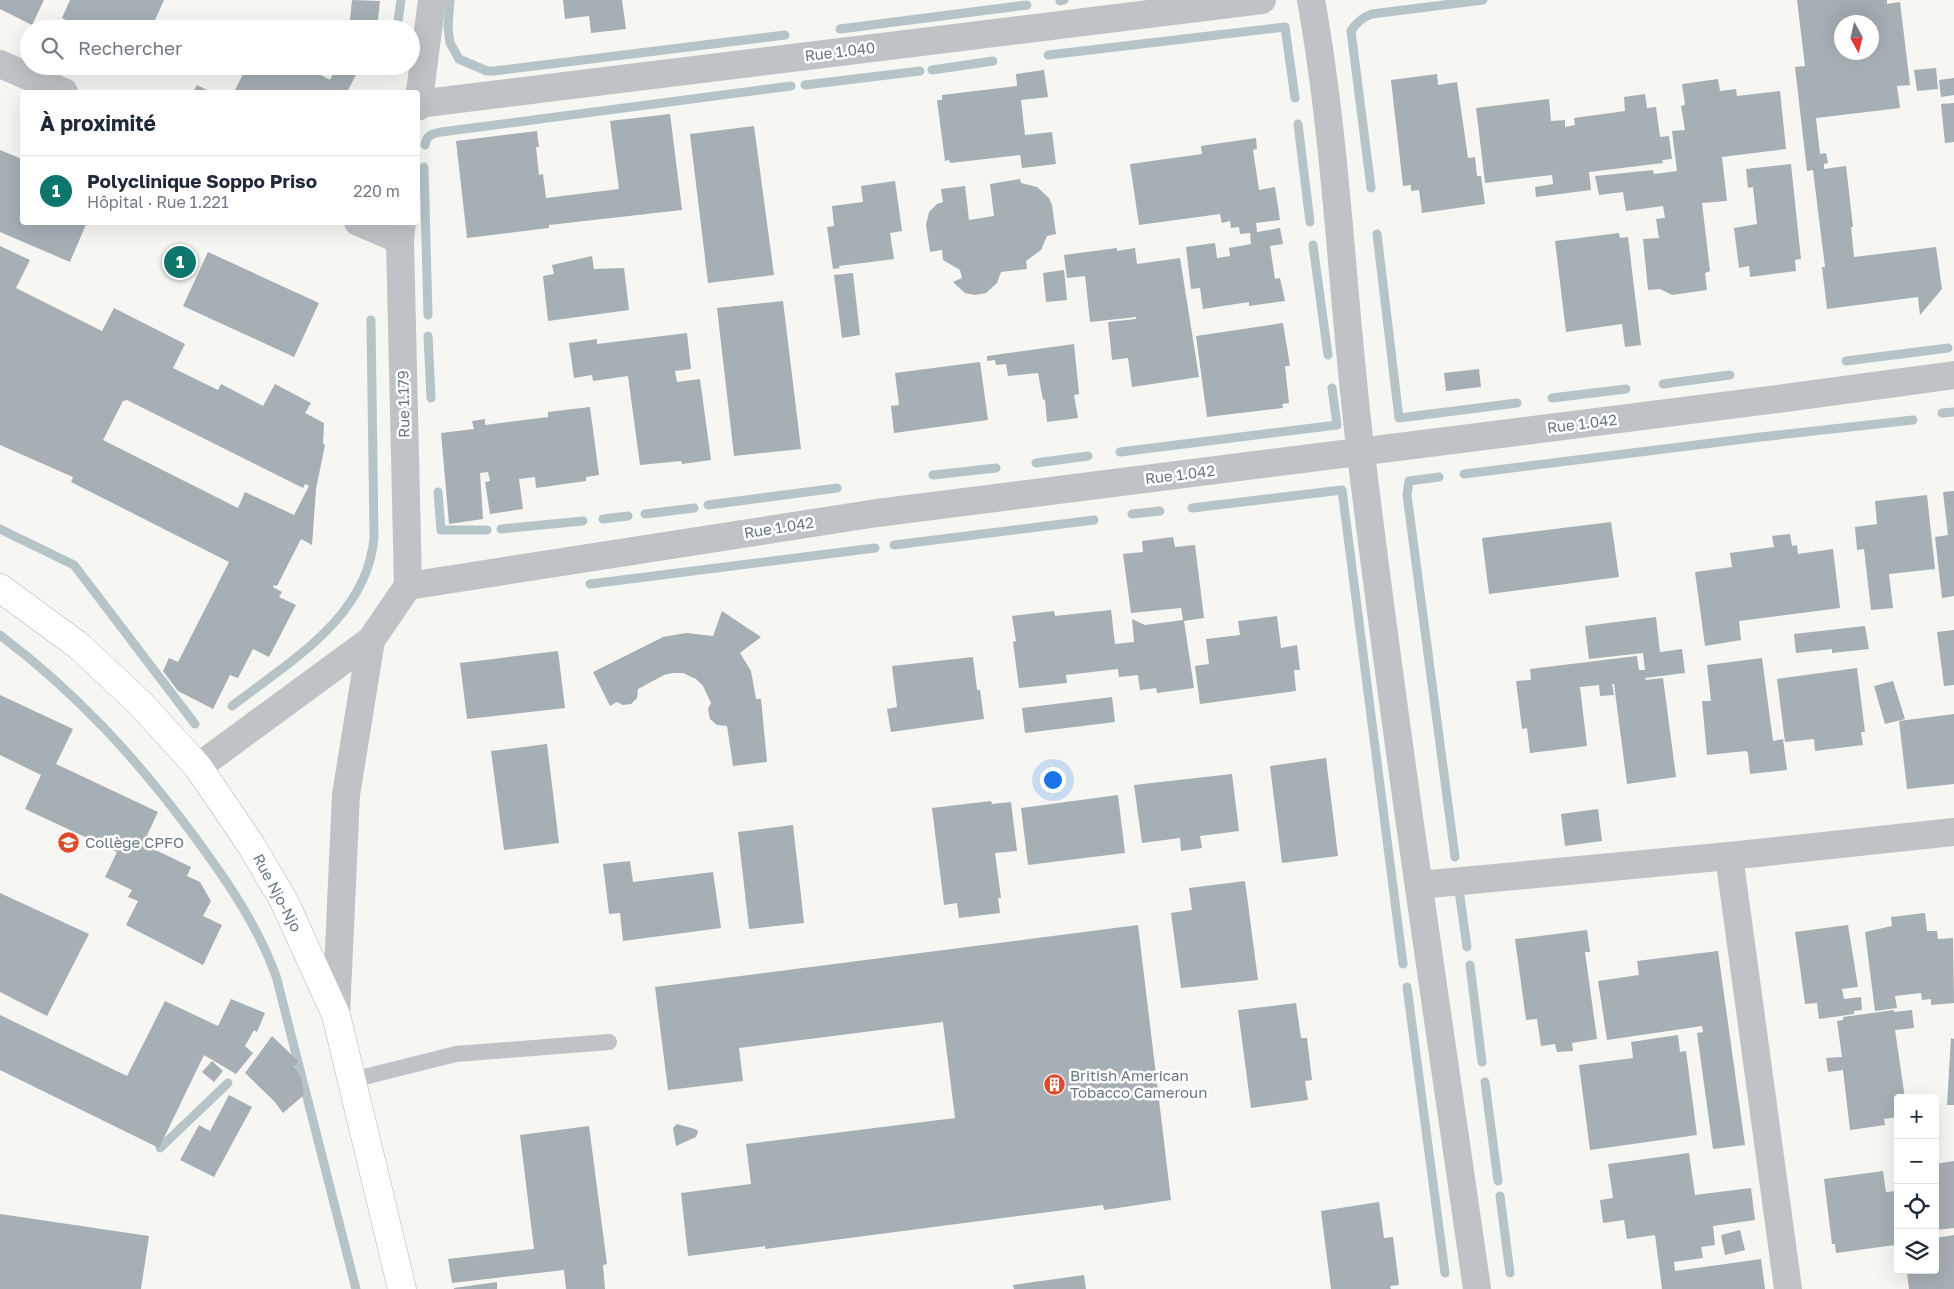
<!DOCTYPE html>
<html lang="fr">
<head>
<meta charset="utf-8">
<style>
  :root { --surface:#fff; --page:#f2f2f3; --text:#1f2937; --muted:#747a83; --line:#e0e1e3; --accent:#0f766e }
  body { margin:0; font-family:"Golos Text",sans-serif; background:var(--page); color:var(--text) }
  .controls { position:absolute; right:15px; bottom:15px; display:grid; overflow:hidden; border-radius:5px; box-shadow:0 5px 20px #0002 }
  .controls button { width:45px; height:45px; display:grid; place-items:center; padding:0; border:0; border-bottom:1px solid var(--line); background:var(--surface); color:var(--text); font:25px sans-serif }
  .compass { position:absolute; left:1834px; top:15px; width:45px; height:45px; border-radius:50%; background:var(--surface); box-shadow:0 5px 20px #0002; rotate:172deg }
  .you { position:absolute; left:1052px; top:779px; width:18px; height:18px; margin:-12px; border:4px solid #fff; border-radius:50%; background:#1a73e8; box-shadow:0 0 0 8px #1a73e833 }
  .badge { display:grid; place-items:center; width:32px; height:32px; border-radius:50%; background:var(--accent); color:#fff; font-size:16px; font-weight:700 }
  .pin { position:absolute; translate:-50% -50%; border:2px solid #fff; box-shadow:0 1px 5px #0006 }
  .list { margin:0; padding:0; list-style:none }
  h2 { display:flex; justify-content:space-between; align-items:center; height:65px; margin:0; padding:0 20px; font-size:21px }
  h2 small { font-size:16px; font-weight:400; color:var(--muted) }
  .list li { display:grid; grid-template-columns:32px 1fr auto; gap:15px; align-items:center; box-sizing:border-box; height:70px; padding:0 20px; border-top:1px solid var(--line) }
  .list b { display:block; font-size:19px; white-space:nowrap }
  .list p { margin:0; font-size:16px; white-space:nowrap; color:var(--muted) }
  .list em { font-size:16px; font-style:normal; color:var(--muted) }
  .icon { flex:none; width:28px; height:28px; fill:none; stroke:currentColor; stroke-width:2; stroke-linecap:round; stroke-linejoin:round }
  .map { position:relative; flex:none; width:1954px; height:1289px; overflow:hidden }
  .search { position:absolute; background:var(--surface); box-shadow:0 5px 20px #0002; left:20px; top:20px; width:400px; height:55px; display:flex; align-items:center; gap:12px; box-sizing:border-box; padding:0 18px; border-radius:28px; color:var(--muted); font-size:19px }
  .panel { position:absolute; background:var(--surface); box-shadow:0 5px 20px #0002; left:20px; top:90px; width:400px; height:135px; border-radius:5px }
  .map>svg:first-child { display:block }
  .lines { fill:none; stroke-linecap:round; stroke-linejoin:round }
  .stream { stroke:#b6c3c7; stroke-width:9 }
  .building { fill:#a6afb4; fill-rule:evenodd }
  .secondary-casing { stroke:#b1b7bb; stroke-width:29 }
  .service { stroke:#bfc3c6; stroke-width:16 }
  .minor { stroke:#bfc3c6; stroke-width:28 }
  .secondary { stroke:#fff; stroke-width:28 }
  .labels { text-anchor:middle; stroke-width:5; stroke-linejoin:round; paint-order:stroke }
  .street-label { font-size:15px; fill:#667883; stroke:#fff }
  .poi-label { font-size:15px; fill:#667883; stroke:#fff; text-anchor:start }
</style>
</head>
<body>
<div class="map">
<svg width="1954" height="1289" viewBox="0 0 1954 1289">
  <rect width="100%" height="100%" fill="#f6f6f3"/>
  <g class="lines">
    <g class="stream">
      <polyline points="450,0 448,28 450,43 459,59 487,71 494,71 785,35"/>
      <polyline points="1060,1 1064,0"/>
      <polyline points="397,29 401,0"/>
      <polyline points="840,29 1027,5"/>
      <polyline points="1048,55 1285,27 1295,98"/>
      <polyline points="932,70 993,61"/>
      <polyline points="805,85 920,71"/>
      <polyline points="1298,124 1310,222"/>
      <path d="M425 145C426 135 432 134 441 132L791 86"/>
      <polyline points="424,167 428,315"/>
      <path d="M1371 188 1351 31C1356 23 1363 17 1372 14L1483 0"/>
      <polyline points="1377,234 1399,418 1517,403"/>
      <polyline points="1313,245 1328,355"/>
      <polyline points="428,336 431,398"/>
      <polyline points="1846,361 1948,348"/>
      <polyline points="1663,384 1730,375"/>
      <polyline points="1552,398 1626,389"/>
      <polyline points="1942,413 1954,412"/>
      <polyline points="1120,452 1337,425 1332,388"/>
      <polyline points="1036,463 1088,456"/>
      <polyline points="1464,474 1752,438 1913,420"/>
      <polyline points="933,475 996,468"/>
      <polyline points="1439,477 1409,481 1407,495 1455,857"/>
      <polyline points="438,492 441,530 487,530"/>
      <polyline points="708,505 837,488"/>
      <polyline points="1192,508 1342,490 1403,964"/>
      <polyline points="645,514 694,508"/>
      <polyline points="1132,514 1160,511"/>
      <polyline points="603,519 628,516"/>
      <polyline points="0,529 74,565 195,724"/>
      <polyline points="501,529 583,521"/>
      <polyline points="894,545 1094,520"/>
      <polyline points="590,584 875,548"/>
      <path d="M0 635C77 693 137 759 194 836 227 881 257 924 276 976L356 1289"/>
      <path d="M232 706C289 662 368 617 374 537L371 320"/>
      <polyline points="1458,883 1467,947"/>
      <polyline points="1470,965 1482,1062"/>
      <polyline points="1407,987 1445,1273"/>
      <polyline points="1485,1082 1498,1181"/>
      <polyline points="160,1148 228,1083"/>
      <polyline points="1500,1196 1510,1273"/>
    </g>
  </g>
  <g class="building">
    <polygon points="0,0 44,0 32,25 0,9"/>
    <polygon points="70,0 164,0 151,29 85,29 62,18"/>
    <polygon points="352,0 380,1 377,29 349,29"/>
    <polygon points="563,0 622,0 626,29 591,33 589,16 565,19"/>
    <path d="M1797 0H1887V4L1900 2 1910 85 1897 86 1900 108 1816 118 1820 154 1826 153 1828 163 1824 164V169L1846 166 1853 227H1851L1854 257 1936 247 1942 289 1920 315 1918 297 1827 309 1822 267H1825L1813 170 1807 171 1795 67 1805 66ZM1842 22H1872V52H1842Z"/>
    <polygon points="247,66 304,66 330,80 337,66 352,66 359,69 347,92 234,92"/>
    <polygon points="1936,68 1938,89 1917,91 1914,70"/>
    <polygon points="1044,70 1048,97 1021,100 1025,135 1052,132 1056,164 1022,168 1020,155 950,163 949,160 945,161 937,100 942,100 942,95 1017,86 1016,74"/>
    <polygon points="1437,74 1438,85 1457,82 1468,158 1475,157 1477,176 1481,176 1485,204 1422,213 1419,190 1411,191 1411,185 1403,186 1391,80"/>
    <polygon points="1954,78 1954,95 1941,97 1939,80"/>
    <polygon points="1718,79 1720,91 1736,89 1737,96 1780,91 1786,149 1722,157 1727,201 1702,203 1710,271 1705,273 1707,290 1672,295 1660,289 1648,290 1643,239 1659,238 1656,219 1665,218 1663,206 1626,211 1623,192 1599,195 1595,176 1653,170 1654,174 1677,171 1672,131 1685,130 1681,106 1685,105 1682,84"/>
    <polygon points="197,85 211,92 193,92"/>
    <polygon points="1645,94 1647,108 1656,107 1660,137 1669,136 1672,159 1662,160 1663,163 1589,172 1591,190 1536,197 1535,187 1553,184 1552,175 1485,183 1476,108 1549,99 1551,121 1565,120 1565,127 1575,125 1574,118 1625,111 1624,97"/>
    <polygon points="1954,103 1954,142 1945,143 1941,104"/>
    <polygon points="670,114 682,210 549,225 549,228 467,238 456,141 537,131 539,147 536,147 539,175 543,174 546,198 619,189 610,121"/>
    <polygon points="754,126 774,275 708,283 690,134"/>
    <polygon points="1256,138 1257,149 1253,150 1259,190 1275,187 1280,220 1256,223 1257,232 1280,228 1283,244 1270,246 1275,279 1280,278 1285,301 1249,306 1249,302 1203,309 1200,288 1191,289 1186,247 1215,243 1217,258 1230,256 1229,248 1251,244 1250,233 1240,234 1239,227 1231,228 1230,221 1222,223 1220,214 1139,225 1130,164 1202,154 1201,146"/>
    <polygon points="0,150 22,159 20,163 22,165 22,222 87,222 70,262 0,232"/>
    <polygon points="1791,164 1801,259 1795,260 1796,271 1750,277 1749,266 1739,268 1734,228 1757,224 1753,187 1748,188 1746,169"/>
    <polygon points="1020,179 1021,183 1037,187 1049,198 1052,205 1056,234 1047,236 1041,250 1026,261 1027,269 1001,272 997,283 986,293 975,295 965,293 953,282 962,278 960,270 943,260 942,250 930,252 926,225 929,212 937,204 943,202 941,189 965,186 969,220 994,216 990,184"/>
    <polygon points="895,181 902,231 890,233 894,259 839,266 840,268 833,269 827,227 834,226 832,206 863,202 861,186"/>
    <polygon points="1619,233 1620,238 1628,237 1641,345 1625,347 1622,324 1566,332 1555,241"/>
    <path d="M0 246 30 260 16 288 102 331 114 308 185 344 173 368 218 390 221 384 263 406 275 384 311 403 305 413 324 423 323 443 325 445 316 489 312 545 301 539 277 586 274 585 273 587 282 592 279 597 296 605 269 657 253 649 238 678 230 675 213 709 178 691 163 671 169 658 178 662 229 562 71 482 73 477 0 445ZM127 400 303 488 305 484 309 486 294 515 245 492 238 508 103 440 123 401Z"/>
    <polygon points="1117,248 1117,251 1135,248 1137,264 1180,258 1199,377 1132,387 1128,358 1112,360 1108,322 1136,319 1136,317 1090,322 1085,276 1067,278 1064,255"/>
    <polygon points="208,252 319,303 294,357 183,306"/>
    <polygon points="592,256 594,269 624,268 629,310 548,321 543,276 554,274 552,265"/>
    <polygon points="1064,270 1067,300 1046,302 1043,273"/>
    <polygon points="853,273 860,335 842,338 834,275"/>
    <polygon points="783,301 801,449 734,456 717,308"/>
    <polygon points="1283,323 1290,366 1285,366 1289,403 1282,404 1283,408 1207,417 1196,336"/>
    <polygon points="687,333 691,369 675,371 677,382 700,379 711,460 682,464 681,461 640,465 628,376 593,381 592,375 574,378 569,343 597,339 597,344"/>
    <polygon points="1074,344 1079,394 1074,395 1078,418 1047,422 1045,399 1043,400 1038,373 1008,376 1006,364 996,365 995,360 987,361 987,356"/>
    <polygon points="980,362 988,420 894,433 891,406 899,405 895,373"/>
    <polygon points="1479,369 1481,387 1446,391 1444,373"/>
    <polygon points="590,407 599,475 586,477 586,481 536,488 535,477 519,479 523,509 490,514 485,482 490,481 488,472 480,473 483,519 449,524 441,433 474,429 472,421 485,419 485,425 548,417 548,412"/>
    <polygon points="1954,491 1954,596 1942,598 1935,537 1948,535 1943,492"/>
    <polygon points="1927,495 1935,569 1889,574 1893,608 1871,610 1864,549 1857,550 1855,527 1877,524 1875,501"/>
    <polygon points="1611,522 1619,577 1489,594 1482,538"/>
    <polygon points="1790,534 1792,546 1797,545 1798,554 1833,549 1840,608 1739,621 1741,640 1705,646 1695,572 1732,567 1730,553 1774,547 1772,536"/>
    <polygon points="1173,537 1175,547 1195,545 1204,618 1184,621 1194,688 1157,693 1156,688 1140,690 1138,675 1119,677 1118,669 1066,675 1067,683 1019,688 1013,642 1016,641 1012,616 1054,611 1055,616 1111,610 1115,644 1134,642 1132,619 1145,625 1183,620 1181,608 1131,613 1123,554 1143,552 1142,541"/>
    <polygon points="722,611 761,637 740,653 751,671 756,699 761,699 767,762 733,766 727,726 717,725 710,719 708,709 711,703 703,686 696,679 683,673 673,673 664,675 638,689 637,698 631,704 623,705 617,702 610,706 593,672 663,637 686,633 713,636"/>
    <polygon points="1277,616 1281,648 1297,645 1300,670 1294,670 1296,691 1200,704 1195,666 1209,664 1206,639 1240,635 1238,621"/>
    <polygon points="1656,617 1660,652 1682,649 1685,673 1645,678 1646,680 1663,678 1676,777 1627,784 1614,684 1612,684 1614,695 1600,696 1599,685 1580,687 1587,746 1530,753 1527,728 1522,729 1516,681 1531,680 1530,669 1637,656 1639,670 1645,670 1643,653 1589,659 1585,626"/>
    <polygon points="1865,626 1869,649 1832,653 1832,649 1796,653 1794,634"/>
    <polygon points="1954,630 1954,685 1944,686 1937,632"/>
    <polygon points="558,651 565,708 467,719 460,663"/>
    <polygon points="973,657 977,690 980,690 984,719 891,732 887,709 897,707 892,666"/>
    <polygon points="1762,658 1773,741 1783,739 1787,770 1750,774 1748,753 1746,751 1707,755 1702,701 1711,701 1707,665"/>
    <polygon points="1857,668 1865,732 1861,732 1863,745 1815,751 1814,739 1785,742 1777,679"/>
    <polygon points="1893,681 1905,719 1885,724 1874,686"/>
    <polygon points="0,695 73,729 56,764 158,812 143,844 191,867 187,876 200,882 211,901 203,916 222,925 203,965 126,925 138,901 128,897 132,890 105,877 117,852 25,809 41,775 0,755"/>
    <polygon points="1112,697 1115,722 1025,733 1022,708"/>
    <polygon points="1954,714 1954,784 1907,789 1899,721"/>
    <polygon points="547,744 559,843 504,850 491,751"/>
    <polygon points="1326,758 1338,856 1282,863 1270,766"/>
    <polygon points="1232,774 1239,831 1200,836 1202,848 1181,851 1180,838 1142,843 1134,785"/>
    <polygon points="1118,795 1125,853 1028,865 1021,808"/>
    <polygon points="991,801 992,804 1011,802 1017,851 995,853 1001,898 998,898 1000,913 959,918 957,903 944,905 932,808"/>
    <polygon points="1598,809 1602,841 1565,846 1561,814"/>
    <polygon points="793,825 804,923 749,929 738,832"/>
    <polygon points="630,861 633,882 713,872 721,928 623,941 620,913 609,914 603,864"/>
    <polygon points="1245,881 1258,980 1181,988 1171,913 1192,910 1189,888"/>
    <polygon points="0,893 89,934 47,1016 0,992"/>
    <polygon points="1925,913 1927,931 1937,931 1938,939 1953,938 1954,1003 1931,1005 1931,999 1922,1000 1921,993 1895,996 1897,1008 1875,1011 1865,932 1892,926 1891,917"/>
    <polygon points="1138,925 1171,1200 1104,1210 1103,1205 765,1249 765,1246 688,1256 681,1193 751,1184 746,1144 955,1118 943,1022 739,1048 743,1081 668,1090 655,987"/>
    <polygon points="1848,925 1858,987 1842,989 1844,999 1861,997 1862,1010 1854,1011 1854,1014 1819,1019 1817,1003 1805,1004 1795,932"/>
    <polygon points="1587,930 1590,952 1585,952 1597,1039 1572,1043 1573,1051 1557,1052 1555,1044 1541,1046 1537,1019 1526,1020 1515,939"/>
    <polygon points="1718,951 1745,1145 1713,1149 1697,1033 1703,1032 1702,1026 1607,1040 1598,981 1639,975 1637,961"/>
    <polygon points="231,999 265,1013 257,1032 254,1030 245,1046 253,1053 236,1074 204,1055 159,1148 0,1070 0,1015 127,1076 165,1001 218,1026"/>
    <polygon points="1296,1003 1301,1038 1307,1038 1312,1080 1305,1081 1308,1100 1251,1108 1238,1010"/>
    <polygon points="1894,1010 1894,1012 1912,1010 1914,1028 1895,1030 1905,1098 1898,1098 1898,1117 1884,1119 1885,1125 1850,1130 1843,1070 1828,1072 1826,1058 1842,1057 1837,1021 1843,1020 1843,1017"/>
    <polygon points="1678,1035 1680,1052 1686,1051 1697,1135 1590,1150 1579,1065 1633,1058 1631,1042"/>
    <polygon points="272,1036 298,1061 294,1067 301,1077 304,1095 283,1113 274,1101 245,1073"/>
    <polygon points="1951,1038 1954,1039 1954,1105 1947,1105"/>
    <polygon points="212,1061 223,1071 214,1082 202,1072"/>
    <polygon points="229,1095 252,1107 214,1177 180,1160 199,1125 210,1131"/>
    <polygon points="677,1124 695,1129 698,1131 696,1137 676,1146 673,1128"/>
    <polygon points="589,1126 607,1264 603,1265 605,1289 566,1289 564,1270 452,1283 448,1259 534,1249 520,1135"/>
    <polygon points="1689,1153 1695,1195 1751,1188 1755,1220 1713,1226 1715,1245 1701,1247 1703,1258 1674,1262 1675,1271 1761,1259 1765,1289 1662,1289 1655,1235 1627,1239 1624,1220 1603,1223 1600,1200 1613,1198 1608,1164"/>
    <polygon points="1954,1161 1954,1228 1935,1230 1935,1164"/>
    <polygon points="1883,1171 1886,1192 1896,1191 1894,1174 1898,1174 1898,1254 1895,1245 1836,1253 1835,1244 1832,1244 1824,1179"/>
    <polygon points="1379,1202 1384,1238 1393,1237 1399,1285 1390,1286 1391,1289 1331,1289 1321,1211"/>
    <polygon points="0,1214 149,1236 141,1289 0,1289"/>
    <polygon points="1740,1230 1745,1250 1725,1255 1721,1235"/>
    <polygon points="1954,1235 1954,1289 1909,1289 1907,1273 1900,1274 1899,1270 1935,1270 1935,1238"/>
    <polygon points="1084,1275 1086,1289 1014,1289 1013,1285"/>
    <polygon points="497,1282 497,1289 454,1289 454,1288"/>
  </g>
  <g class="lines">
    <defs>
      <polyline id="secondary" points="0,588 79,646 140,703 198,767 251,845 284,901 336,1015 402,1289"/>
    </defs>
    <use href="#secondary" class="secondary-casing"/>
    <polyline class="service" points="352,1080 456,1054 609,1042"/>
    <g class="minor">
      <path d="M1311 0C1338 150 1342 303 1361 454 1395 733 1437 1011 1477 1289"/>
      <polyline points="0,64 64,92"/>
      <polyline points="418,104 1262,0"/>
      <polyline points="418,107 432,0"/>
      <polyline points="358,222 400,240"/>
      <polyline points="402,222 400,240 408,586"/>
      <polyline points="408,586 877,513 1785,398 1954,375"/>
      <polyline points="198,767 371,640 408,586"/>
      <polyline points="1729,856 1788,1289"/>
      <polyline points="1419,885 1729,856 1954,832"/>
      <polyline points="336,1015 346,795 371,640"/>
    </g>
    <use href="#secondary" class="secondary"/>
  </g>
  <defs>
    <symbol id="school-disc" viewBox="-11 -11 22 22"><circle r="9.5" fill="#df4a2a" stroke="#fff"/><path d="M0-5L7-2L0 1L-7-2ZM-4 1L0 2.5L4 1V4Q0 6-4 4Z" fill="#fff"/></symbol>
    <symbol id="building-disc" viewBox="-11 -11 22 22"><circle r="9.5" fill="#df4a2a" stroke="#fff"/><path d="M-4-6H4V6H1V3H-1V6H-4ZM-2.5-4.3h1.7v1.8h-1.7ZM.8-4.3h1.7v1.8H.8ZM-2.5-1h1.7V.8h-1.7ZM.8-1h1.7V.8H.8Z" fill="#fff"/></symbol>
  </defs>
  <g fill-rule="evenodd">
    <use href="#school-disc" x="56" y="830" width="25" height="25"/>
    <use href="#building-disc" x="1042" y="1072" width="25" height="25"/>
  </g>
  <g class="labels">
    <g class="street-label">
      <text transform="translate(840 52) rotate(-7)" y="5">Rue 1.040</text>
      <text transform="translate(404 404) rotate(-91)" y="5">Rue 1.179</text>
      <text transform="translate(1582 424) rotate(-7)" y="5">Rue 1.042</text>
      <text transform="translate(1180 475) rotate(-7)" y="5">Rue 1.042</text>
      <text transform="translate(779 528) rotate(-9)" y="5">Rue 1.042</text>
      <text transform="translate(277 893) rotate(62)" y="5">Rue Njo-Njo</text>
    </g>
    <g class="poi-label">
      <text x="85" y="848">Collège CPFO</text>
      <text x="1070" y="1081">British American<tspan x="1070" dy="17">Tobacco Cameroun</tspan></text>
    </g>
  </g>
</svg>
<div class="controls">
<button>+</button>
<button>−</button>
<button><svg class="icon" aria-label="locate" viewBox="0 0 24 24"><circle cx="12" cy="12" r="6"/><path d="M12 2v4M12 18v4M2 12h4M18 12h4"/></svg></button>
<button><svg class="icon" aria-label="layers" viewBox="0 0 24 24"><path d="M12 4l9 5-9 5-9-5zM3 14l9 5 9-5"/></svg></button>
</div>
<svg class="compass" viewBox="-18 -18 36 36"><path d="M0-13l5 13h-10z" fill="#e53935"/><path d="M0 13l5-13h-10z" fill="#747a83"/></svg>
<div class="you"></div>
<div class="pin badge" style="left:180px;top:262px">1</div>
<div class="search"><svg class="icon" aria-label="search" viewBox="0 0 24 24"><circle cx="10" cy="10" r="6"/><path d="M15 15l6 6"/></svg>Rechercher</div>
<section class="panel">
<h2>À proximité<small></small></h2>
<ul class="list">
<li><span class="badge">1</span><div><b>Polyclinique Soppo Priso</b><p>Hôpital · Rue 1.221</p></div><em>220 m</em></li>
</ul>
</section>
</div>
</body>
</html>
